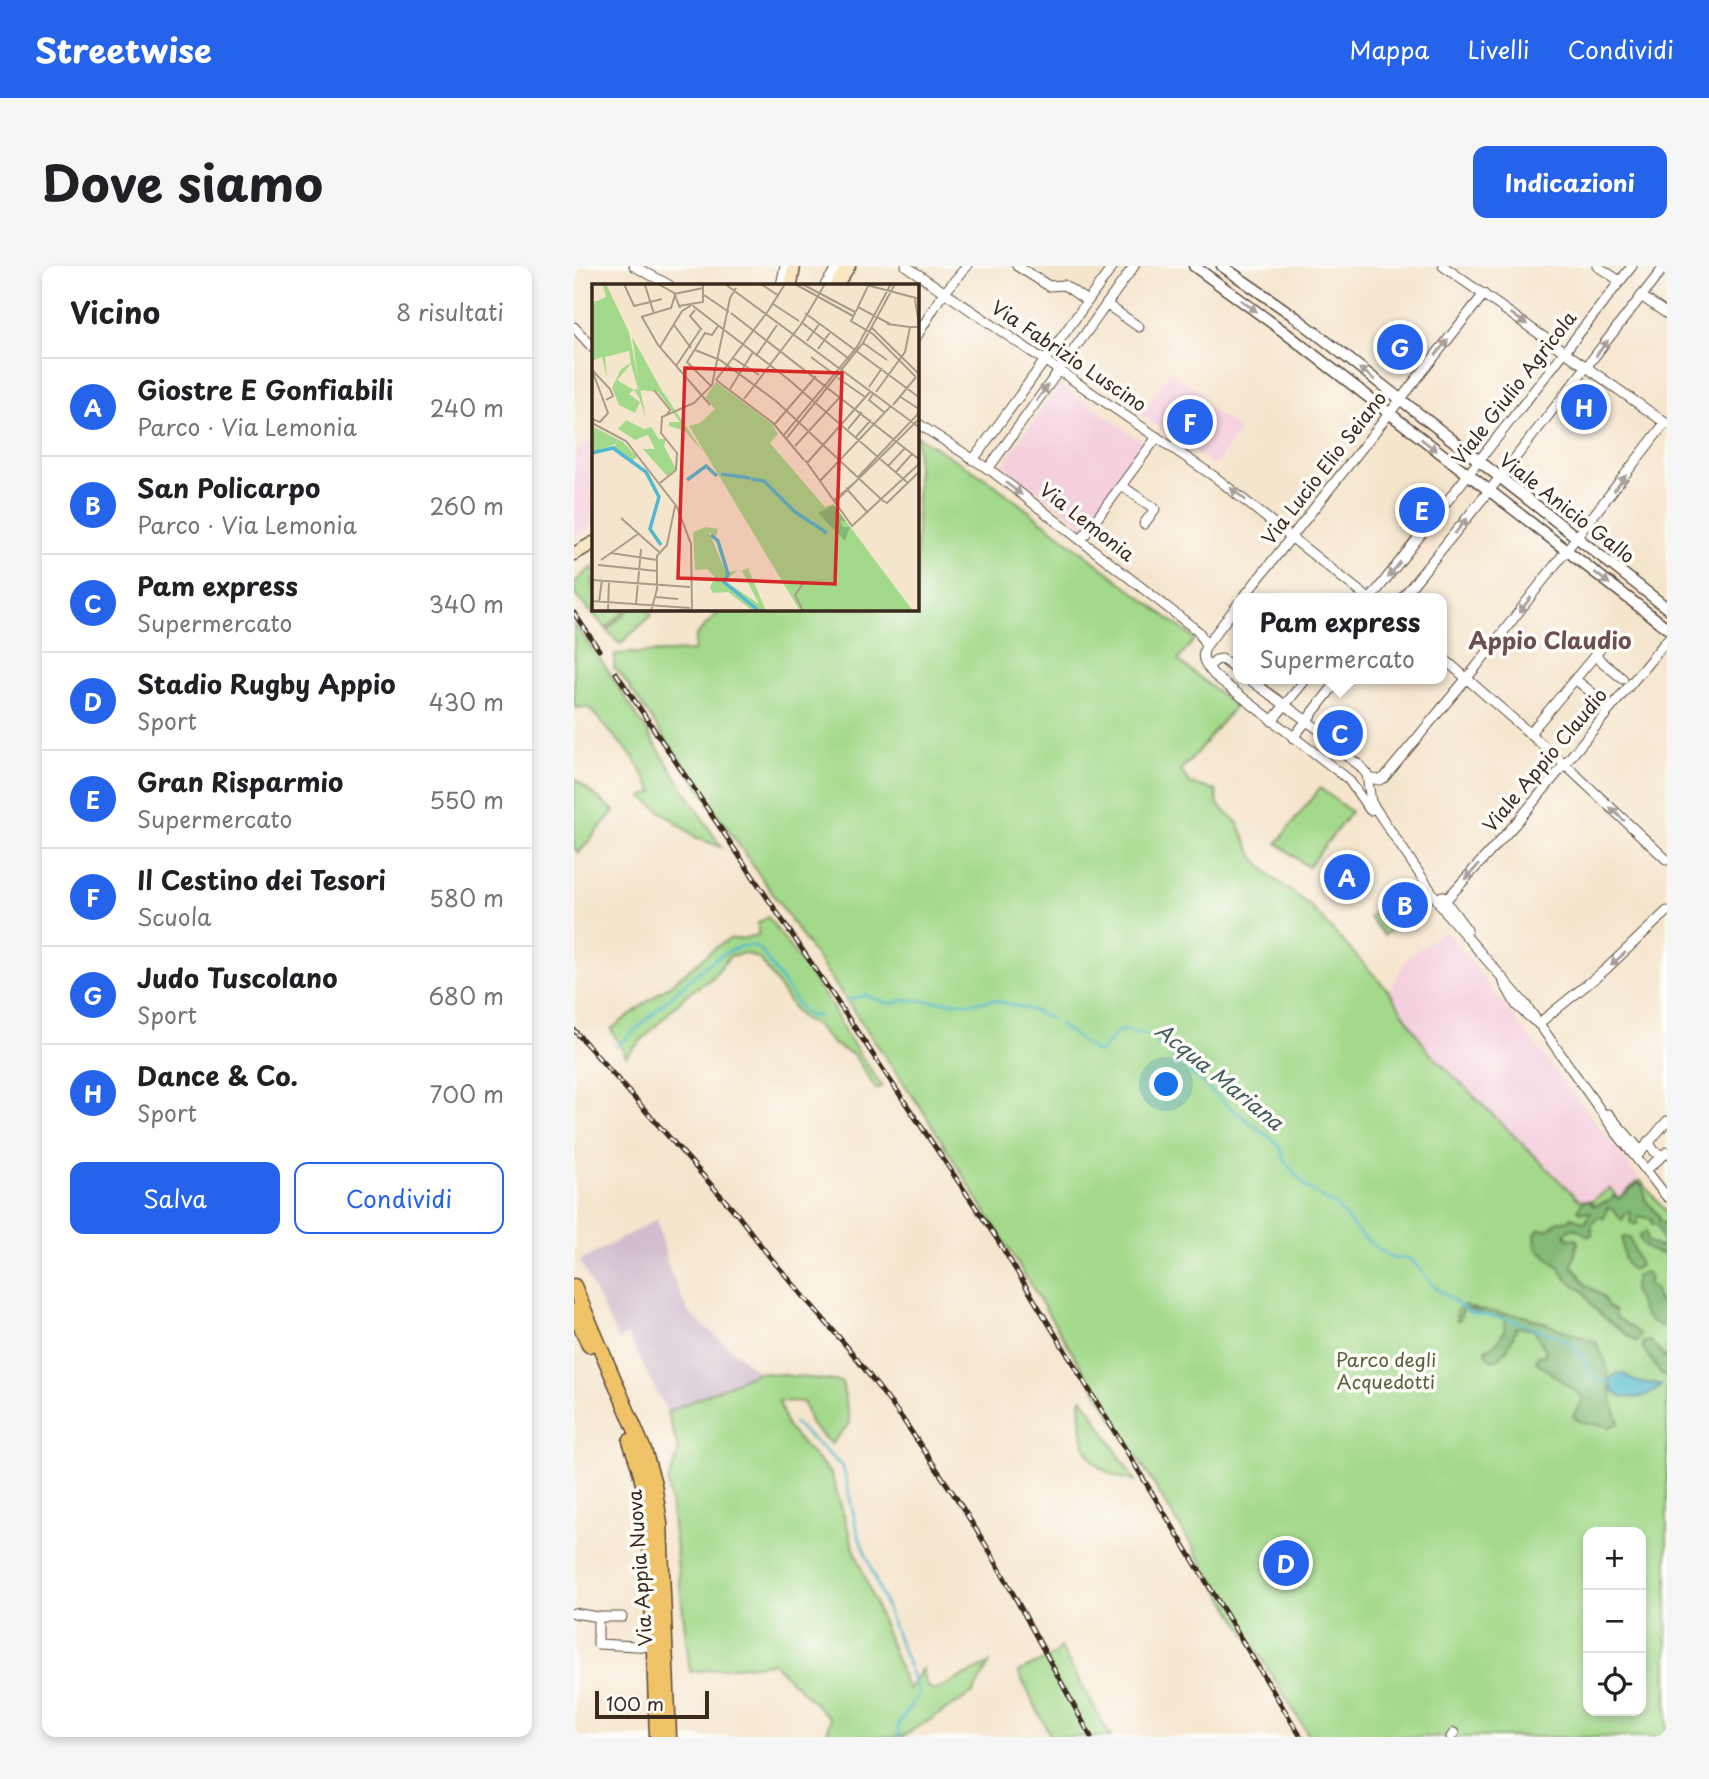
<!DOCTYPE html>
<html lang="it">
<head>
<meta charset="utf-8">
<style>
  :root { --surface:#fff; --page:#f6f6f6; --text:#202124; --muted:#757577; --line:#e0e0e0; --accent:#2563eb }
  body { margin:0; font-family:"Playpen Sans",sans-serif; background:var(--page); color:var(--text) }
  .controls { position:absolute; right:21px; bottom:21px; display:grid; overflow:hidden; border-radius:14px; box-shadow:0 4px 10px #0003 }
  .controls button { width:63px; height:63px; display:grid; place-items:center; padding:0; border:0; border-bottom:2px solid var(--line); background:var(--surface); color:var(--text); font:35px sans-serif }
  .scale { position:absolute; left:21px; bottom:18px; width:114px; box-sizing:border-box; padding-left:7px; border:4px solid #3b2a1e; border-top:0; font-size:19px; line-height:24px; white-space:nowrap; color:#3b2a1e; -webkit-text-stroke:5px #fdfcf7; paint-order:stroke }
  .you { position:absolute; left:593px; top:819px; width:24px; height:24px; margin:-18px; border:5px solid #fff; border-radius:50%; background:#1a73e8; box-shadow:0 0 0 10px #1a73e833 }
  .badge { display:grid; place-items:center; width:46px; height:46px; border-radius:50%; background:var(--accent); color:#fff; font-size:23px; font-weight:700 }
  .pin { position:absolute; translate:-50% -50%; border:4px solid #fff; box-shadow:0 2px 7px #0006 }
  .popup { position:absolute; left:659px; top:327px; width:214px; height:91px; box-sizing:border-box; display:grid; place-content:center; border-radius:14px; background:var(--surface); filter:drop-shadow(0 2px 5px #0005); font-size:23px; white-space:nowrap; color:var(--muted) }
  .popup b { font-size:26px; color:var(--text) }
  .popup::after { content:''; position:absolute; left:50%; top:100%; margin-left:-14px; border:14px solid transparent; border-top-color:var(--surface) }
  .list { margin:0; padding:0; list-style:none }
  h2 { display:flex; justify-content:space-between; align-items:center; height:91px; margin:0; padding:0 28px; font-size:30px }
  h2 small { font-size:23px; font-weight:400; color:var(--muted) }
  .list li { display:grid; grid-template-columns:46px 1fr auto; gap:21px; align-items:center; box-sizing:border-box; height:98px; padding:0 28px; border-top:2px solid var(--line) }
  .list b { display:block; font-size:26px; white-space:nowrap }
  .list p { margin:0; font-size:23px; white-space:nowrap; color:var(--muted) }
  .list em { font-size:23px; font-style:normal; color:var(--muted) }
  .actions { display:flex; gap:14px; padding:21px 28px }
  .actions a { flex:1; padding:16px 0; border:2px solid var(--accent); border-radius:14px; text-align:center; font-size:24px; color:var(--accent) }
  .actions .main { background:var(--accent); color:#fff }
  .icon { flex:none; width:38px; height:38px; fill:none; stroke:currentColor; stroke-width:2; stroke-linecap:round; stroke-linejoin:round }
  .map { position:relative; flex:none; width:1093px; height:1471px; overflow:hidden; border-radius:14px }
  header { display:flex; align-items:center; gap:42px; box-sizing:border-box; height:98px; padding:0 35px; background:var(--accent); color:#fff }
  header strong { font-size:33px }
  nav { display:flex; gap:38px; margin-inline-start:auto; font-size:24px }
  .intro { display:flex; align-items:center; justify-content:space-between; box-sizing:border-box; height:168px; padding:0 42px }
  h1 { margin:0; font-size:49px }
  .button { padding:18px 32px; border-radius:14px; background:var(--accent); color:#fff; font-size:24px; font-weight:700 }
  main { display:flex; gap:42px; padding:0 42px }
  aside { flex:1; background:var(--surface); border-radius:14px; box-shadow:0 4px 10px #0003 }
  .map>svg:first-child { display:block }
  .built { fill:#f4cfde }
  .industrial { fill:#d0bdce }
  .green { fill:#a3d98a; stroke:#6f8254; stroke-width:2; fill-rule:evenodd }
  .forest { fill:#82b976; stroke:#5e724a; stroke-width:2 }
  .water { fill:#51b9cf; stroke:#467276; stroke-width:2 }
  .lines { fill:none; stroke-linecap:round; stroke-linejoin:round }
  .stream { stroke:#51b9cf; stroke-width:2.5 }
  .minor-casing { stroke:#574638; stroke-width:11 }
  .tertiary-casing { stroke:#574638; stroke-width:13 }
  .secondary-casing { stroke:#574638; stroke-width:15 }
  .primary-casing { stroke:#574638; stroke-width:17 }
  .minor { stroke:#fff; stroke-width:9 }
  .tertiary { stroke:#fff; stroke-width:10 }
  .secondary { stroke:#f9e7c3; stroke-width:12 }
  .primary { stroke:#f1c369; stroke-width:14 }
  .rail-casing { stroke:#3b2a1e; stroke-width:5 }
  .rail { stroke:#fdfcf7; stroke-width:2.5; stroke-dasharray:8; stroke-linecap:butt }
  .oneway { fill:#a79f9a }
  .labels { text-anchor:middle; stroke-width:7; stroke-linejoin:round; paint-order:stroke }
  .street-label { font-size:19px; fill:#3b2a1e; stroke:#fdfcf7 }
  .park-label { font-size:19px; fill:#5a5f3e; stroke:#fdfcf7 }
  .water-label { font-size:21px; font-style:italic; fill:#435c5c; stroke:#fdfcf7 }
  .quarter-label { font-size:23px; font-weight:bold; fill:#6c4f51; stroke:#fdfcf7 }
  .inset-river { fill:none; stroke:#51b9cf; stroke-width:3.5 }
  .inset-road { fill:none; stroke:#ab9a87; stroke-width:2 }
  .view { fill:#d62828; fill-opacity:0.15; stroke:#d62828; stroke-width:3.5 }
  .inset-edge { fill:none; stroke:#3b2a1e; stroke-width:3.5 }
</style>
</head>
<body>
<header>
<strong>Streetwise</strong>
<nav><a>Mappa</a><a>Livelli</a><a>Condividi</a></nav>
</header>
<div class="intro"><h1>Dove siamo</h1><a class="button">Indicazioni</a></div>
<main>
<aside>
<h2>Vicino<small>8 risultati</small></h2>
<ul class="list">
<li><span class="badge">A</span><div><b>Giostre E Gonfiabili</b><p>Parco · Via Lemonia</p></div><em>240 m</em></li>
<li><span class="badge">B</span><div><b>San Policarpo</b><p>Parco · Via Lemonia</p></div><em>260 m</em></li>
<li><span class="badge">C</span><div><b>Pam express</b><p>Supermercato</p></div><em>340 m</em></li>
<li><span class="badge">D</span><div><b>Stadio Rugby Appio</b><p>Sport</p></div><em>430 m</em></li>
<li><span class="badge">E</span><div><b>Gran Risparmio</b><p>Supermercato</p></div><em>550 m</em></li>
<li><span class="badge">F</span><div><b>Il Cestino dei Tesori</b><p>Scuola</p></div><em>580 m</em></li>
<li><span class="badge">G</span><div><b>Judo Tuscolano</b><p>Sport</p></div><em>680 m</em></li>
<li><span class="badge">H</span><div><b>Dance &amp; Co.</b><p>Sport</p></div><em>700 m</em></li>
</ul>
<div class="actions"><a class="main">Salva</a><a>Condividi</a></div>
</aside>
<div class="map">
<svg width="1093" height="1471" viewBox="0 0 1093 1471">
  <rect width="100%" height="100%" fill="#fdfcf7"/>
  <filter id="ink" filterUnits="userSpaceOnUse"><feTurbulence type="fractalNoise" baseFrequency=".0143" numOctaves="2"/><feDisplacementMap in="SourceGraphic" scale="14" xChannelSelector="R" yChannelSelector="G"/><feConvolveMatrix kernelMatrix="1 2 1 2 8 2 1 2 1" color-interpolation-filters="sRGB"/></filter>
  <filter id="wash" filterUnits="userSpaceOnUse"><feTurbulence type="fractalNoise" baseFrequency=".00686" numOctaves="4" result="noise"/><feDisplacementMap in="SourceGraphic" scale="28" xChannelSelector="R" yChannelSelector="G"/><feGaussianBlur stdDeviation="1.57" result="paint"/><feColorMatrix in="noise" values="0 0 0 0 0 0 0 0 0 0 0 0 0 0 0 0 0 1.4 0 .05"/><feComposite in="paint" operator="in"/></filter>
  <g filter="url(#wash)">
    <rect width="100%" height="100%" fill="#f5e5cd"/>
    <g class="built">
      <polygon points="596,105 629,128 625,135 666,164 640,200 566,149"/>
      <polygon points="485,118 569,176 511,261 429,199"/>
      <polygon points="19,173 19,259 0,271 0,186"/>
      <polygon points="872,664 1066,914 1044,932 1006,934 854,785 815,725 834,691"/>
    </g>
    <polygon class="industrial" points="83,953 94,1000 114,1046 184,1106 93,1146 54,1069 44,1074 6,995"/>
    <g class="green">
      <path d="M343 170 417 216 621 373 604 394 661 440 617 494 606 504 617 518 642 524 644 539 664 557 680 592 699 612 735 639 815 725 854 785 1005 934 1018 935 1036 922 1044 932 1066 914 1093 947V1471H736L351 848 45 406 40 403 41 388 120 385 122 369 148 343H343ZM1014 1266H1067V1445H1014Z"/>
      <polygon points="19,300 19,343 53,343 32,362 0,328 0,317"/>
      <polygon points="56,343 72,343 78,349 46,378 33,364"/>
      <polygon points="0,358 31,400 147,581 123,572 68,531 80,526 59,491 15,442 0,441"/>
      <polygon points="0,512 40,545 5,587 0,582"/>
      <polygon points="746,522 777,546 734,601 703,577"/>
      <polygon points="770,595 788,616 775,627 757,606"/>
      <polygon points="830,625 844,643 832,652 818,635"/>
      <polygon points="811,637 827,656 810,669 795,651"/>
      <polygon points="194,651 256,737 272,768 308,820 302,823 280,789 259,778 242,759 231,755 223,747 186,693 171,687 156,690 138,712 112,729 52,790 37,763 101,715 141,682 155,673 166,673 184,669 184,657"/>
      <polygon points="184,1106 268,1116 276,1157 257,1178 237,1159 229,1136 205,1135 213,1161 257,1208 281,1285 334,1424 348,1403 352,1419 360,1425 416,1397 399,1427 328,1471 253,1471 256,1452 199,1397 116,1406 94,1216 105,1185 93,1146"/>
      <path d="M509 1132 561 1215C508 1205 508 1180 506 1134Z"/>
      <polygon points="486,1381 537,1471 477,1471 444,1406 480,1389"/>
    </g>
    <g class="forest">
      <path d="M1065 917 1069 921 1071 933 1085 950V955L1093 959V993L1090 988C1080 987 1068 982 1065 970L1072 965 1073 975 1084 981 1090 980 1083 959 1078 958 1077 953 1065 950 1063 958H1058L1056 956 1057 947 1054 945 1048 954 1039 943 1033 942 1030 952 1024 951 1018 958V969L1014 970C1007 966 999 957 991 968L994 973 1002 972 1004 976 998 1000 1004 1006 1012 1020C1021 1023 1032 1031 1033 1040L1041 1045V1050L1066 1068 1063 1076C1049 1066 1033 1055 1020 1042 1015 1037 1013 1028 1008 1024 1000 1019 988 1012 986 1001 976 997 972 987 962 982L961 968 965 963 974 964 983 956 995 954 998 951 1011 957 1017 946H1006L1004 943 1009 935 1017 936 1019 940 1036 935 1040 929 1044 933Z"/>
      <path d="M1051 971 1056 972 1066 1000 1058 1004C1049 998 1048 983 1048 972Z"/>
      <path d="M1072 1006 1076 1014 1073 1018 1081 1022 1083 1033C1093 1041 1093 1050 1093 1063 1082 1058 1070 1053 1066 1041 1064 1033 1064 1031 1059 1025L1062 1009Z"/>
      <path d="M890 1039 904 1044 951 1050 1022 1076 1032 1097 1039 1139 1045 1157 1035 1161C1023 1156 1007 1161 999 1150L1010 1132 962 1096 964 1090 970 1089 972 1085 960 1064 943 1061C938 1073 933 1091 918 1095L912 1089V1083C925 1077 930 1069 932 1055L929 1051 914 1050 893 1043 888 1046 886 1054 883 1055 882 1045Z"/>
      <polygon points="1076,1075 1093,1094 1093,1111 1086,1107 1069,1082 1069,1076"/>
    </g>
    <path class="water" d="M1044 1107C1053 1108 1054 1111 1061 1115 1069 1119 1079 1115 1087 1119L1086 1121C1073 1133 1051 1136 1038 1124L1037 1112Z"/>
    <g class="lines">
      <g class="stream">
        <polyline points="271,735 291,729 316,738 329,734 398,737 420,734 457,744 477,753"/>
        <polyline points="485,758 520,785 526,786 542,767 548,764 576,770 653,839 700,875 706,881 710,894 733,922 762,940 783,965 801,981 820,993 833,992 838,994 861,1021 896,1047 932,1053 980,1069 995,1076 1009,1090 1018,1111 1021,1113 1039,1116"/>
        <path d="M42 780C71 763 151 660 186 683L229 746 235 750H244"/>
        <polyline points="220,1157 269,1201 284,1268 345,1427 324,1459 325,1471"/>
      </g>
    </g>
  </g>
  <g filter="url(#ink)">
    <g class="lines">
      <defs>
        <g id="minor">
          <polyline points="60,0 95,19"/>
          <polyline points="332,0 641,211 794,332"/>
          <polyline points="443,0 475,20 490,19 513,35"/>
          <polyline points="869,0 1093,158"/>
          <polyline points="1023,0 1046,15"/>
          <polyline points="207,19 211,0"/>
          <polyline points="251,19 264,0"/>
          <polyline points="1067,30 1093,48"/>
          <polyline points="532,38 565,61"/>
          <polyline points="0,61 19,82"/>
          <polyline points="343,70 366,32 393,0"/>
          <polyline points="343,157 419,206 625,366 632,380"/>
          <polyline points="399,194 539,0"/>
          <polyline points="414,203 560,0"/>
          <polyline points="548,220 581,243 570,258"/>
          <polyline points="507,274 583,171"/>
          <polyline points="669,332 910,28"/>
          <polyline points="797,332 1058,0"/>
          <polyline points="828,332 931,205 1091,0"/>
          <path d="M664 338 632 380C625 392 633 401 641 410L774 513 796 544"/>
          <polyline points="1021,390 1049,413"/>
          <polyline points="868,391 986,494 1093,594"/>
          <polyline points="635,400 642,394 648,393 664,405"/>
          <polyline points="675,413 748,466 754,476 785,499 796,512 805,514 810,512 902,401 1091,157"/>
          <polyline points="1002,414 1037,442"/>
          <polyline points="698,455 732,413"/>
          <polyline points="956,467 1038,369"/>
          <polyline points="719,472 765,413"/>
          <polyline points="793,508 797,536 872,647 951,738 1041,865 1093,931"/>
          <polyline points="868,630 893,664"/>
          <polyline points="872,634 943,556 1093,374"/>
          <polyline points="930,717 943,740 960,755"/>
          <polyline points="964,758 1031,704 1093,645"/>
          <polyline points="1034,848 1066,884"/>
          <polyline points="1074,875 1080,885 1089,890"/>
          <polyline points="1065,888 1093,855"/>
          <polyline points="1072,904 1093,886"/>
          <polyline points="0,1347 24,1351"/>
          <polyline points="48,1351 24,1351 24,1378 80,1381"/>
          <polyline points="877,1471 880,1467"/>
        </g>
        <g id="tertiary">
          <polyline points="620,0 709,65 1093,362"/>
          <polyline points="648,0 720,50 1093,342"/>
        </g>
        <g id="secondary">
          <polyline points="217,19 220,0"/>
          <polyline points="262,19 275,0"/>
          <polyline points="0,288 19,277"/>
        </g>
        <g id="primary">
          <polyline points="0,1020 70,1184 80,1218 86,1257 95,1471"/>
          <polyline points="0,1045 15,1079"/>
          <polyline points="56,1175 65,1201 75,1244 83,1471"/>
        </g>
      </defs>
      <use href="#minor" class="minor-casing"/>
      <use href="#tertiary" class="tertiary-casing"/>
      <use href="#secondary" class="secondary-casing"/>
      <use href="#primary" class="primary-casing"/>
      <use href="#minor" class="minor"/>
      <use href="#tertiary" class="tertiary"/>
      <use href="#secondary" class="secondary"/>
      <use href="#primary" class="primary"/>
      <defs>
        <g id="rail">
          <polyline points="0,347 25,384"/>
          <polyline points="42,407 423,973 727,1471"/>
          <polyline points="0,764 163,948 195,990 275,1083 328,1152 383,1233 418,1289 517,1471"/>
        </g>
      </defs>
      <use href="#rail" class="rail-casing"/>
      <use href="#rail" class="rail"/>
    </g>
    <defs><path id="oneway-solid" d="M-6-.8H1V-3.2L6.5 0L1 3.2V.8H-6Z" transform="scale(1.75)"/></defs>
    <g class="oneway">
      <use href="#oneway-solid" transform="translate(675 40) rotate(36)"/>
      <use href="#oneway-solid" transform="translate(945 53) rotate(35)"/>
      <use href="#oneway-solid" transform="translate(868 81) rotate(-52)"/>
      <use href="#oneway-solid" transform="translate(1028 82) rotate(-52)"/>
      <use href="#oneway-solid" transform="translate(793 108) rotate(-143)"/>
      <use href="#oneway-solid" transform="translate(468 127) rotate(-54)"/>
      <use href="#oneway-solid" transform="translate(855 179) rotate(38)"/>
      <use href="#oneway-solid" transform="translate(1046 217) rotate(-53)"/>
      <use href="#oneway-solid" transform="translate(440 223) rotate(37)"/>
      <use href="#oneway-solid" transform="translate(664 228) rotate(-141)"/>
      <use href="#oneway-solid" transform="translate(887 260) rotate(-51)"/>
      <use href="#oneway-solid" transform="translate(820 304) rotate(128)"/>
      <use href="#oneway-solid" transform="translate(1028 312) rotate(38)"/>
      <use href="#oneway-solid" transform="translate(951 339) rotate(128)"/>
      <use href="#oneway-solid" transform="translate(1043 548) rotate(-137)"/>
      <use href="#oneway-solid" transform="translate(898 606) rotate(132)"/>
      <use href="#oneway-solid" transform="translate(1044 693) rotate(138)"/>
    </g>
  </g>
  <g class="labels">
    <g class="street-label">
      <text transform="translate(495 90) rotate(34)" y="7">Via Fabrizio Luscino</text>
      <text transform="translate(940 122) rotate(-52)" y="7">Viale Giulio Agricola</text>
      <text transform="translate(750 202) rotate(-52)" y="7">Via Lucio Elio Seiano</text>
      <text transform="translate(993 242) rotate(38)" y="7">Viale Anicio Gallo</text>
      <text transform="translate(513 256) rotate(38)" y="7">Via Lemonia</text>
      <text transform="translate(971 494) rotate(-50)" y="7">Viale Appio Claudio</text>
      <text transform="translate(66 1302) rotate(-94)" y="7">Via Appia Nuova</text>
    </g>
    <g class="park-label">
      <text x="812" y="1101">Parco degli<tspan x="812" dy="22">Acquedotti</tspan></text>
    </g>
    <g class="water-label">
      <text transform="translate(645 811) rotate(39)" y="7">Acqua Mariana</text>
    </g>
    <g class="quarter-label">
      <text x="976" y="383">Appio Claudio</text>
    </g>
  </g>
  <g transform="translate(18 18)">
    <rect width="327" height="327" fill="#f5e5cd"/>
    <path d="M1 0H14L37 48 54 135 47 113 42 106 37 110 48 118 43 129 27 121 20 104 29 85 39 79 37 67 13 73 15 94 10 73 0 77V19L14 13 11 1ZM39 80 46 105 42 106 25 96ZM40 53 69 105 111 168 93 147 77 142V138H88L66 108 48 106ZM124 98 180 140 186 150 178 159 233 223 241 220 321 327H208L97 142 108 139 123 125 113 114ZM34 136 52 145 59 143 67 155H74L72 162 84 185 75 192 51 165H63L56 151 43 156 26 145ZM0 142 31 158 45 173 39 178 29 172 21 164 25 159 0 170ZM114 243 126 245 124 254 117 248 134 289 146 286 133 297 167 320 150 287 156 284 174 327H161L136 308 121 309 118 303 123 293 115 285 103 286 101 248Z" fill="#a3d98a" fill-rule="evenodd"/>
    <path d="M242 221 254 238 248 236 251 243H258L253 257 226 229Z" fill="#82b976"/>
    <path class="inset-river" d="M0 169 21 164 54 188 67 213 58 245 69 261M129 190 158 194M159 195 172 197 203 228 235 249M95 196 114 182 125 192M119 251 126 257 136 290 132 298 167 327"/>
    <path class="inset-road" d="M32 0 42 22 70 15M66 0 82 9 88 24M133 0 328 144M169 0 187 12M203 0 261 32M210 0 263 28M271 0 328 15M53 1 62 30M82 10 111 4M112 11 137 28M323 15 327 41M181 20 207 37M87 22 111 18V0M101 22 196 95 316 199M266 23 276 2M103 26 98 32 110 46M176 27 193 0M139 29 328 176M213 29 328 114M49 33 79 24 83 11M50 33 66 61 118 121M209 38 257 75M295 40 318 43M298 40 266 23 259 37 281 50 324 93M82 41 99 64M280 44 328 91M215 57 228 39M271 59 295 76M68 63 90 27 103 19M226 65 239 47M103 66 128 76 184 117 290 216M164 72 185 41M219 73 243 91M141 74 167 91M84 82 108 46M0 86 16 129 8 138 0 135M1 87 18 105 21 112 14 116M246 94 273 113M124 96 181 139 212 176M124 96 176 27M119 102 95 78 113 49 120 51 126 42M277 103 290 84M138 105 161 68M62 106 78 126 75 130M284 108 313 68 318 43H328M281 110 277 116 293 129M307 112 327 125M152 115 210 39 233 0M301 121 324 93M0 139 34 157 85 223 99 260 100 327M182 141 224 92M256 145 270 128M191 152 265 63 299 0M264 153 279 136M194 155 271 59 303 0M203 162 249 112M213 176 260 242 328 179M215 179 278 108M296 182 313 164M304 188 320 170M266 193 325 131 328 123M228 197 299 122M68 199 84 186 85 169 69 149 70 133 102 119 120 101 138 14 144 4M254 204 276 229M290 216 295 219 328 187M241 217 262 199M242 219 328 134M29 234 67 268M19 269 65 276M9 276 46 250M6 281 65 287M0 296 98 303M64 313 86 315M0 317 98 324M7 318 10 296M44 320 49 265M16 327 17 297M59 327 65 305V272L75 261 83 222M211 327 203 311 212 298"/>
    <path class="view" d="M93 84 250 89 243 300 86 294Z"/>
    <rect width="327" height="327" class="inset-edge"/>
  </g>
</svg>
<div class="controls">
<button>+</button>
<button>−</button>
<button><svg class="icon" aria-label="locate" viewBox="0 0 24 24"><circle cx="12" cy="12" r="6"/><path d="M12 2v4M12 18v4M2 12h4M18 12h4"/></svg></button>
</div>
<div class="scale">100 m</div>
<div class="you"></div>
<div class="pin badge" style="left:773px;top:611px">A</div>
<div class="pin badge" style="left:831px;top:639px">B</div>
<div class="pin badge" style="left:766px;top:467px">C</div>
<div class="popup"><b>Pam express</b>Supermercato</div>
<div class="pin badge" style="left:712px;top:1297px">D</div>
<div class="pin badge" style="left:848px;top:244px">E</div>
<div class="pin badge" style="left:616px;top:156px">F</div>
<div class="pin badge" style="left:826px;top:81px">G</div>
<div class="pin badge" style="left:1010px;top:141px">H</div>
</div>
</main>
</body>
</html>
